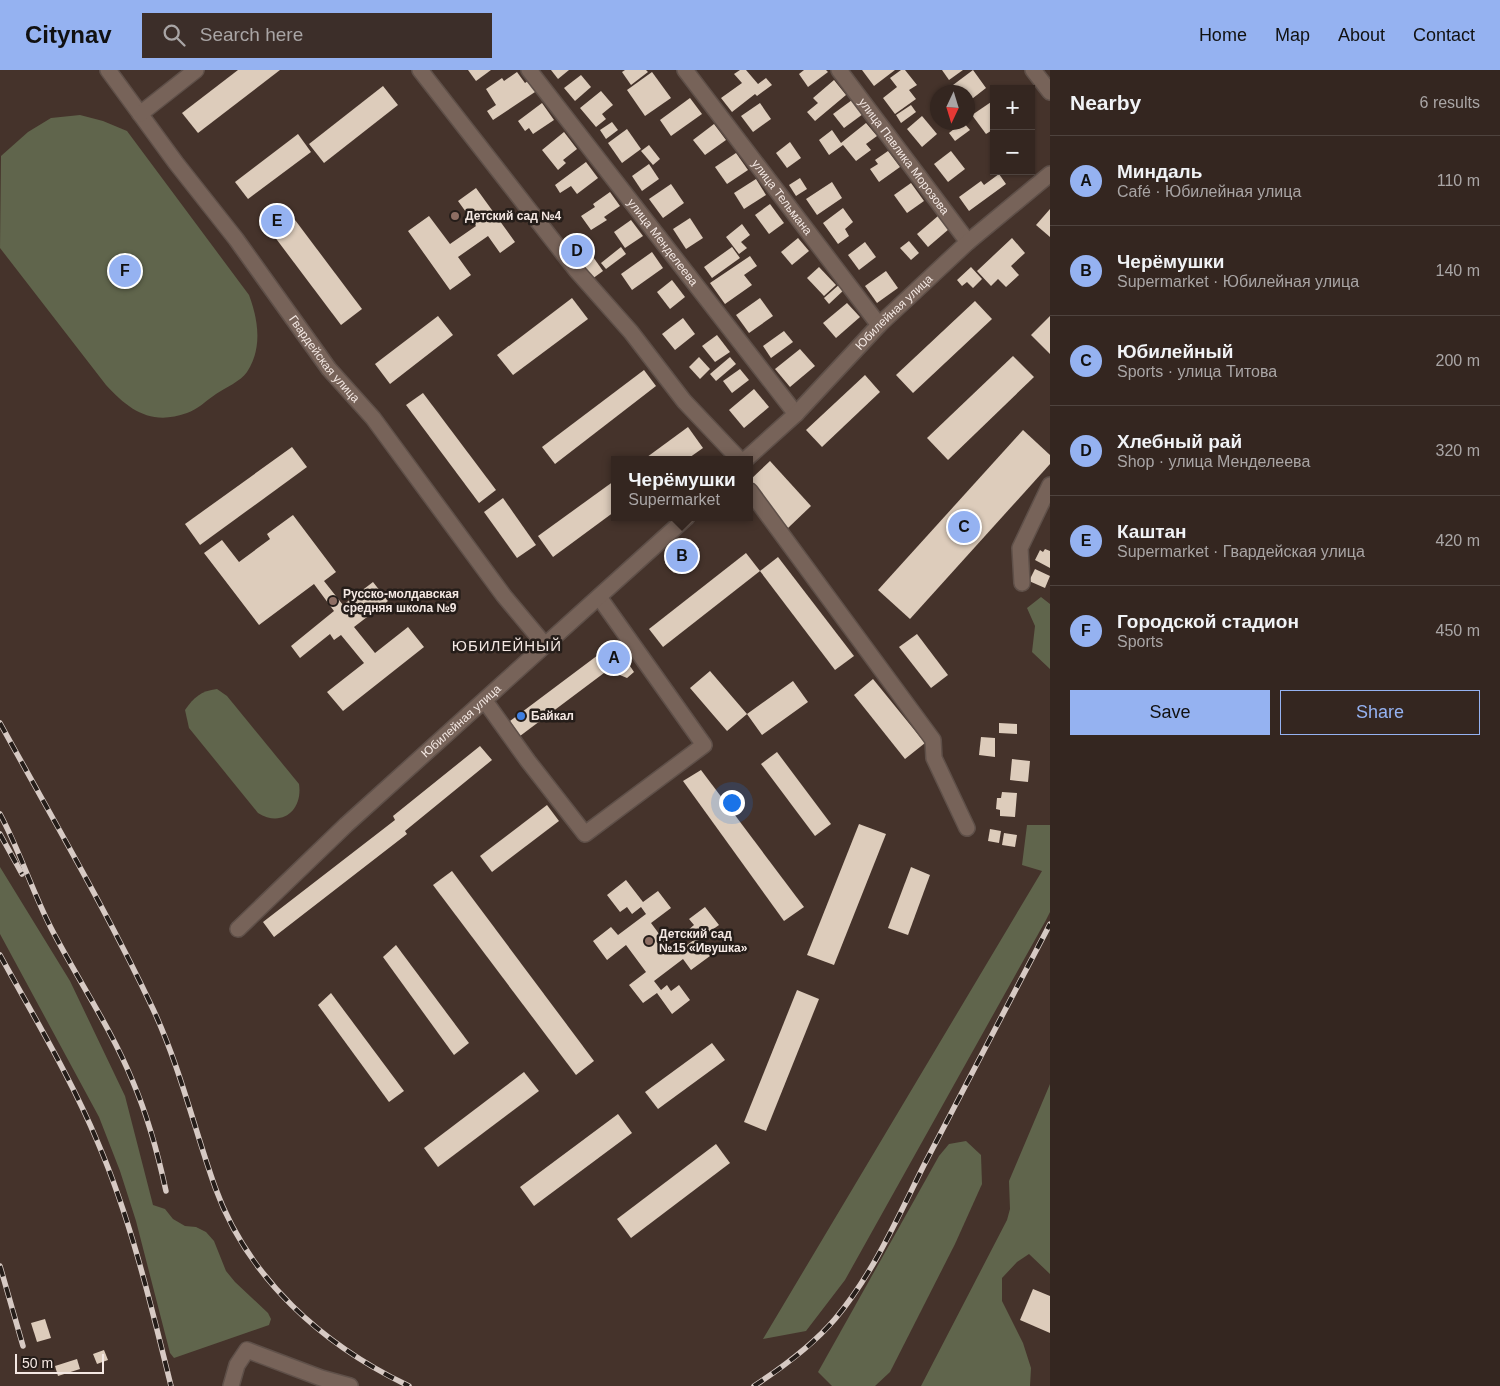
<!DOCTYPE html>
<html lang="en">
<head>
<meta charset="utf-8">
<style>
  :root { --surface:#342620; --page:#3c2e29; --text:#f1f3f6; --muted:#a9a5a5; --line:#4e433e; --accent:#95b2f1 }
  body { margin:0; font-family:Arial,sans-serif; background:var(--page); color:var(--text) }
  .controls { position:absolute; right:15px; top:15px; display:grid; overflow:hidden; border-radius:0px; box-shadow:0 1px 4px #0004 }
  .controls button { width:45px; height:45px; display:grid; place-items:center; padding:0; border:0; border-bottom:1px solid var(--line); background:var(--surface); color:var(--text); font:25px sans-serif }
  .compass { position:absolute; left:930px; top:15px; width:45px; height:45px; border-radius:50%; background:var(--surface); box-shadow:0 1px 4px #0004; rotate:184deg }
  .scale { position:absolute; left:15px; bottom:12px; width:89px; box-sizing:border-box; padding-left:5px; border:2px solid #f4e8e3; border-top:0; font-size:14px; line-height:18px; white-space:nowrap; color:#f4e8e3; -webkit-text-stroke:4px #251d19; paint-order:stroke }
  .you { position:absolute; left:731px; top:732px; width:18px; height:18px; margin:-12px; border:4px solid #fff; border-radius:50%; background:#1a73e8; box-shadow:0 0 0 8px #1a73e833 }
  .badge { display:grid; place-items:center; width:32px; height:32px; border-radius:50%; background:var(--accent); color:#111; font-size:16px; font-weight:700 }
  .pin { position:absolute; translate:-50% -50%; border:2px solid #fff; box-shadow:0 1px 5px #0006 }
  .popup { position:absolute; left:611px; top:386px; width:142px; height:65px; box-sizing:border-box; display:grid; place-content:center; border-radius:0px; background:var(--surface); filter:drop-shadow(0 1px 4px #0005); font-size:16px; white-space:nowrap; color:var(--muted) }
  .popup b { font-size:19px; color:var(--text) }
  .popup::after { content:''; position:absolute; left:50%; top:100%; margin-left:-10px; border:10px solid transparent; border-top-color:var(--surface) }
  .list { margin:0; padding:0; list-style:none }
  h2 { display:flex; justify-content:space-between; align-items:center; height:65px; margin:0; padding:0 20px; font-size:21px }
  h2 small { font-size:16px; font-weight:400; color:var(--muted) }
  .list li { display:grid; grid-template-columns:32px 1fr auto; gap:15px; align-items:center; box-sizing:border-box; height:90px; padding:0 20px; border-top:1px solid var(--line) }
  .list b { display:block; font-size:19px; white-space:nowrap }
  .list p { margin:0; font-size:16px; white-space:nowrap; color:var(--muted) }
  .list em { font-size:16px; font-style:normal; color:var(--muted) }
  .actions { display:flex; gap:10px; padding:15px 20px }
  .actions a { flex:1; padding:11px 0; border:1px solid var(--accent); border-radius:0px; text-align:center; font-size:18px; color:var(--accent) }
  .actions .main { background:var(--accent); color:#111 }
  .icon { flex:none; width:28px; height:28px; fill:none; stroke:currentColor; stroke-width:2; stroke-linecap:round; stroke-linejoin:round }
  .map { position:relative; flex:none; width:1050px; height:1316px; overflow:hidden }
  header { display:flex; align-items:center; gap:30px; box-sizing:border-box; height:70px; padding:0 25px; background:var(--accent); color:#111 }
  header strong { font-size:24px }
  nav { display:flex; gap:28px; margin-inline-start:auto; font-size:18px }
  .search { width:350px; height:45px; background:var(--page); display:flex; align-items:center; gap:12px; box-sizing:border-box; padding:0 18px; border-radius:0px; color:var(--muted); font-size:19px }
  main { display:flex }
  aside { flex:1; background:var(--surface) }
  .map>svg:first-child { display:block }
  .green { fill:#60654c }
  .building { fill:#dcb }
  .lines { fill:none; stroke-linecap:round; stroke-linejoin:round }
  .minor-casing { stroke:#5f5049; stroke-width:18 }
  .minor { stroke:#776359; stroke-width:15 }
  .rail-casing { stroke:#d7cac4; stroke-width:5.5 }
  .rail { stroke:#251d19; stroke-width:4; stroke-dasharray:11; stroke-linecap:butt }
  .education-dot { fill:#8d6e63; stroke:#251d19; stroke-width:2 }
  .shop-dot { fill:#3f7fe0; stroke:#251d19; stroke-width:2 }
  .labels { text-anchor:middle; stroke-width:5; stroke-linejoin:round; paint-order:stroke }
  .street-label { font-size:12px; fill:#f4e8e3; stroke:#251d19 }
  .poi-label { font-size:12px; font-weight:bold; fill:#f4e8e3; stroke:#251d19; text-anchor:start }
  .quarter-label { font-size:15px; letter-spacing:1px; fill:#f4e8e3; stroke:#251d19 }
</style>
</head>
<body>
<header>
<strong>Citynav</strong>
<div class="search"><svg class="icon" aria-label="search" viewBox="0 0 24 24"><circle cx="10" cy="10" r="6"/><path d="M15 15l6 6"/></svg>Search here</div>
<nav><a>Home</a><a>Map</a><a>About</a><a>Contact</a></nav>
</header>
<main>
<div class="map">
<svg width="1050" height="1316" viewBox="0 0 1050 1316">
  <rect width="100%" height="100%" fill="#45332b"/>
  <g class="green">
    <path d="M80 45 103 51 127 61 249 225C258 249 263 278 247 302 241 311 225 318 216 324 207 330 197 340 187 343 151 356 129 340 106 315L0 178 1 86 28 62 51 48Z"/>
    <polygon points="1041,527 1050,534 1050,599 1032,582 1035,556 1027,538"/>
    <path d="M217 619 227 626 299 714C303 740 282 758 258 743L189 658 185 640C194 627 201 621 217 619Z"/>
    <polygon points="1027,755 1050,755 1050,842 1046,850 845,1210 806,1261 763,1269 1042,801 1022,795"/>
    <polygon points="0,797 70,911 125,1026 153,1135 165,1139 173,1149 185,1156 196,1157 206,1162 214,1171 226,1201 235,1212 268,1243 271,1249 269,1255 174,1288 170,1283 136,1151 120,1101 99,1047 0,864"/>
    <polygon points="1050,1014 1050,1204 1029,1184 1017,1192 1002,1208 1002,1231 1023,1273 1031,1298 1030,1316 921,1316 1007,1150 1010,1139 1009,1111"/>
    <polygon points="966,1071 981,1085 982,1114 955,1174 890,1302 875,1316 832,1316 818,1302 939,1086 949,1074"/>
  </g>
  <g class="building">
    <polygon points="238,0 280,0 198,63 182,43"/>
    <polygon points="468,0 491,0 476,11"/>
    <polygon points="551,0 569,0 558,9"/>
    <polygon points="625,0 646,0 648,2 631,15 622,2"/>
    <polygon points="740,0 746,0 758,14 766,8 772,15 757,26 755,24 732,42 721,28 742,13 734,4"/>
    <polygon points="804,0 826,0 828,2 808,17 799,4"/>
    <polygon points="862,0 895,0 874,16"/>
    <polygon points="901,0 905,0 917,15 909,20 916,29 895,44 883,28 897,17 890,8"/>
    <polygon points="942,0 963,0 949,10"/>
    <polygon points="973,0 986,18 968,32 968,22 953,22 949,18"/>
    <polygon points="517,2 525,13 531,9 538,20 493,50 487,41 496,35 486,19 502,8 504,11"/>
    <polygon points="652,2 671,28 645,46 627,20"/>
    <polygon points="581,5 591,17 575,31 564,18"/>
    <polygon points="834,10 846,25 815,51 807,42 818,33 813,28"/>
    <polygon points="383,16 398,35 324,93 309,74"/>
    <polygon points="601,21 613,35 602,44 606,49 596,57 580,38"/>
    <polygon points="690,28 702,44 671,66 660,50"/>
    <polygon points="852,30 863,44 844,58 833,44"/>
    <polygon points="994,30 994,59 986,64 972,45"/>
    <polygon points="542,33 554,50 533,64 529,58 525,61 518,51"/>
    <polygon points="760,33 771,49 753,62 741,46"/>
    <polygon points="911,35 916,42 901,53 896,45"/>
    <polygon points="922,46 937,64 922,77 907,59"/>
    <polygon points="612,52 618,60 606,69 600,60"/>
    <polygon points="963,52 970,60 955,71 949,63"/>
    <polygon points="866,53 877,66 866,74 871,80 856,91 843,75 829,85 819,70 832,60 841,73"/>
    <polygon points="714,54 726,70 705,85 693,70"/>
    <polygon points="627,59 641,79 622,93 608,73"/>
    <polygon points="564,62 577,79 563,90 566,93 558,100 542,80"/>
    <polygon points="298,64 311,82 248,129 235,112"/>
    <polygon points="790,72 801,88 787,98 776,83"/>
    <polygon points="649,75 660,89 653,95 641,81"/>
    <polygon points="888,81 900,97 879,112 870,99 878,94 875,90"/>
    <polygon points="951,81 965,99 948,112 934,94"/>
    <polygon points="736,83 748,100 727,114 715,97"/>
    <polygon points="586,92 598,108 577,124 571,116 560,123 555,115"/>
    <polygon points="649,94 659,109 642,121 632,106"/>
    <polygon points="999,104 1006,114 969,141 959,127 981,111 984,115"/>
    <polygon points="800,108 807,119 796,126 789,115"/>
    <polygon points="756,109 766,125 744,139 734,123"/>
    <polygon points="832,112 842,128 817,145 806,129"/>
    <polygon points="911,113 924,131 907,143 894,125"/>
    <polygon points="671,114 684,133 663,148 649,129"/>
    <polygon points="476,118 515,172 500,183 488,166 458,187 471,205 450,220 408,161 429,146 450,174 476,156 458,131"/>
    <polygon points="610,122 620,136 604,147 607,150 591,160 581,146 595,137 593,134"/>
    <polygon points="770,134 784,153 769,164 755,145"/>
    <polygon points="286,138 362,239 341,255 265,154"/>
    <polygon points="843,138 853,152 845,159 849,166 838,174 823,153"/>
    <polygon points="1050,139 1050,167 1036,155"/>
    <polygon points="938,146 949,159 928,177 917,164"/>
    <polygon points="690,148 703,168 686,179 673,159"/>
    <polygon points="631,150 643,166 625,178 614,162"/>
    <polygon points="742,154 750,165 741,172 747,178 739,184 726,167"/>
    <polygon points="579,167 603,201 592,209 568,175"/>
    <polygon points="798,168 809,181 792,195 781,182"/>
    <polygon points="1012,168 1025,183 1011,196 1019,205 1006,217 998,209 991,216 977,201"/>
    <polygon points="909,171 919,183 911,190 900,178"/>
    <polygon points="865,172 876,187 859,200 848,185"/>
    <polygon points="621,177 626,184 606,199 601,193"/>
    <polygon points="732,177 740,188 712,208 704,197"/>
    <polygon points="652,182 663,198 632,220 621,204"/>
    <polygon points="750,186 757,196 744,205 752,215 725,234 710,213"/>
    <polygon points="819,197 836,215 824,226 807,208"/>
    <polygon points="971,197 982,209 973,218 967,212 962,216 957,210"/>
    <polygon points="886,201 898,218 877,233 865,216"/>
    <polygon points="672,210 685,227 670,239 657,222"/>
    <polygon points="841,213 846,218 829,234 824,228"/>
    <polygon points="572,228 588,249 513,305 497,285"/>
    <polygon points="760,228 773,246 749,263 736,245"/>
    <polygon points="975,231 992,249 913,323 896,305"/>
    <polygon points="847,233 860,247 836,268 823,253"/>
    <polygon points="438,246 453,265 390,314 375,294"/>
    <polygon points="1050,246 1050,284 1031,265"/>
    <polygon points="683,248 695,264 675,280 662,264"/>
    <polygon points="784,261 793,272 771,288 763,276"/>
    <polygon points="717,265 730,282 715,292 702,276"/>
    <polygon points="800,279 815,296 790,317 775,299"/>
    <polygon points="1013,286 1034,307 948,390 927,368"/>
    <polygon points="699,287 710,299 700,309 689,297"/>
    <polygon points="730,287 736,294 716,311 710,304"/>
    <polygon points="740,299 749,310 732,323 723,311"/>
    <polygon points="644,300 656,316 555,394 542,377"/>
    <polygon points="865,305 880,322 822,377 806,360"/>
    <polygon points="754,319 769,337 744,358 729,340"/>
    <polygon points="423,323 496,420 479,433 406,335"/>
    <polygon points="688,357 703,378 686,390 643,390"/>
    <polygon points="1023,360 1050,385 1050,394 910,549 878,520"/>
    <polygon points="292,377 307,397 200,475 185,454"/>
    <polygon points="770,391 811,436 788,458 750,416 750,410"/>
    <polygon points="614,411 614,442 553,487 538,466"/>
    <polygon points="503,428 536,475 517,488 484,442"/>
    <polygon points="293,445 336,502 324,511 343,535 373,512 388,531 354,557 375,583 408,557 424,577 343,641 327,622 364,593 341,565 334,570 330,564 300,588 291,576 334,541 314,514 259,555 204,483 222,470 239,492 270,469 267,464"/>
    <polygon points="690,469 699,479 674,503 665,493"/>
    <polygon points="1045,479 1050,481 1050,498 1035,490 1040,480 1043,482"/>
    <polygon points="746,483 760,501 663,577 649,559"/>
    <polygon points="778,487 854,586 835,600 760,501"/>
    <polygon points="1035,499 1050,506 1045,518 1029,511"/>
    <polygon points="917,564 948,605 931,618 899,577"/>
    <polygon points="618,573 631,591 628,593 634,602 627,608 608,600 520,666 510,651 598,585"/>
    <polygon points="710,601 747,644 793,611 808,632 762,665 747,644 727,661 690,618"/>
    <polygon points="873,609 925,673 905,689 854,625"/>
    <polygon points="999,653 1017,654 1017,664 999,663"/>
    <polygon points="981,667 995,668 995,687 979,685"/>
    <polygon points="480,676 492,690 405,761 407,764 274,867 263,852 395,750 393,746"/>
    <polygon points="777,682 831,754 815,766 761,694"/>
    <polygon points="1012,689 1030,691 1028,712 1010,710"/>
    <polygon points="701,700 804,837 784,851 683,711"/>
    <polygon points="1002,722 1017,723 1015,747 1000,746 1000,740 996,739 997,728 1001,728"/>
    <polygon points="547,735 559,751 492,802 480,786"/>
    <polygon points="859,754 886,764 834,895 807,885"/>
    <polygon points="990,759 1001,761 999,773 988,771"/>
    <polygon points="1004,763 1017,765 1015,777 1002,775"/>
    <polygon points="911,797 930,805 908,865 888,858"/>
    <polygon points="452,801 594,991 576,1005 433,815"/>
    <polygon points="626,810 643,832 658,821 671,838 651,853 674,884 694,870 687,861 694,855 689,849 705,837 719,855 698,870 710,886 691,900 683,889 654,911 661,920 667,915 671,921 679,915 690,930 672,944 657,923 643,933 629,915 646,902 626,875 607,890 593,871 611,857 618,865 646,844 641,837 632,844 627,837 620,842 607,825"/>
    <polygon points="396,875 469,973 454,985 383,887"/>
    <polygon points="797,920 819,929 766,1061 744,1052"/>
    <polygon points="331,923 404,1021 389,1032 318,935"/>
    <polygon points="712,973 725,990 658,1039 645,1022"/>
    <polygon points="524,1002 539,1021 438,1097 424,1078"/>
    <polygon points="618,1044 632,1063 534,1136 520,1117"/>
    <polygon points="716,1074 730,1093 631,1168 617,1149"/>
    <polygon points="1033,1219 1050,1226 1050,1263 1020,1250"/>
    <polygon points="45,1249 51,1268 37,1272 31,1253"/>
    <polygon points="104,1280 108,1290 97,1294 93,1284"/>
    <polygon points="77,1289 80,1299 58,1306 55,1296"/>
  </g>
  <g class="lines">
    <defs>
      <g id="minor">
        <path id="s1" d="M108 0 176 93 236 169 329 299 373 348 504 526 545 575"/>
        <polyline points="420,0 576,200 631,262 684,331 740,390"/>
        <path id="s2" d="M529 0 796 344"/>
        <path id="s3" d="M685 0 879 255"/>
        <path id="s4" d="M839 0 968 172"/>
        <polyline points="1033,0 1050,22"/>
        <polyline points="140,44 196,0"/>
        <path id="s5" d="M745 390 796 344 879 255 968 172 1050 104"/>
        <polyline points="750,421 933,670 934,688 967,758"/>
        <polyline points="1022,513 1020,478 1050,415"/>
        <polyline points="485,631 528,691 585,764 704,675 599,527"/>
        <path id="s6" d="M238 859 346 755 687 447"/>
        <polyline points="231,1316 237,1295 247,1280 321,1308 350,1316"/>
      </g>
    </defs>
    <use href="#minor" class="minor-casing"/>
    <use href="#minor" class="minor"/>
    <defs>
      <g id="rail">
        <path d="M0 653C52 748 107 841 153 939 180 997 194 1058 215 1117 248 1209 323 1275 409 1316"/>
        <path d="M0 744C20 781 32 821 51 858 78 910 111 958 133 1012 148 1047 158 1084 166 1121"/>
        <polyline points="0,764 22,804"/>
        <path d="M0 885C34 947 71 1008 98 1073 131 1150 151 1235 171 1316"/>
        <polyline points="0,1196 23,1276"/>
        <path d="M754 1316C783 1297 812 1276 835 1249 873 1204 898 1147 924 1095 966 1015 1008 934 1050 854"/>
      </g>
    </defs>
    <use href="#rail" class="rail-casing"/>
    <use href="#rail" class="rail"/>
  </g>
  <g class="education-dot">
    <circle cx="455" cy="146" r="5"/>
    <circle cx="333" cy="531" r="5"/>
    <circle cx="649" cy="871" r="5"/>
  </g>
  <circle class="shop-dot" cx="521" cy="646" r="5"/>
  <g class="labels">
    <g class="street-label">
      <text dy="4" stroke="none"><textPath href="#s4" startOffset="108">улица Павлика Морозова</textPath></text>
      <text dy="4" stroke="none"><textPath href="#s3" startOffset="160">улица Тельмана</textPath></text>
      <text dy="4" stroke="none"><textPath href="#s2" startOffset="218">улица Менделеева</textPath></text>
      <text dy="4" stroke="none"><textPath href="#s5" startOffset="210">Юбилейная улица</textPath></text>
      <text dy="4" stroke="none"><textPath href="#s1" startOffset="361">Гвардейская улица</textPath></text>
      <text dy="4" stroke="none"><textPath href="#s6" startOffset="305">Юбилейная улица</textPath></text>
    </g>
    <g class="poi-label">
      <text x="465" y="150">Детский сад №4</text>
      <text x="343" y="528">Русско-молдавская<tspan x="343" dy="14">средняя школа №9</tspan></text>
      <text x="531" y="650">Байкал</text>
      <text x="659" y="868">Детский сад<tspan x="659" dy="14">№15 «Ивушка»</tspan></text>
    </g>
    <g class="quarter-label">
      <text x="507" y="581">ЮБИЛЕЙНЫЙ</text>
    </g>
  </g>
</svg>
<div class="controls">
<button>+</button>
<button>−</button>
</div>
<svg class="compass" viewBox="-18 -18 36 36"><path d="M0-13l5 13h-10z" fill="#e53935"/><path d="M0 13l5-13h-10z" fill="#a9a5a5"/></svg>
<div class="scale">50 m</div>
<div class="you"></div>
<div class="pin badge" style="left:614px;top:588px">A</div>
<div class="pin badge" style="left:682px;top:486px">B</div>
<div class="popup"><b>Черёмушки</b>Supermarket</div>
<div class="pin badge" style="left:964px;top:457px">C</div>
<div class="pin badge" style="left:577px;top:181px">D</div>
<div class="pin badge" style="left:277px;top:151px">E</div>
<div class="pin badge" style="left:125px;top:201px">F</div>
</div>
<aside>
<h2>Nearby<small>6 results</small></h2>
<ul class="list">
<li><span class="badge">A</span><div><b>Миндаль</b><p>Café · Юбилейная улица</p></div><em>110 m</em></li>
<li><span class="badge">B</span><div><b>Черёмушки</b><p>Supermarket · Юбилейная улица</p></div><em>140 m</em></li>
<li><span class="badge">C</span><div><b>Юбилейный</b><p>Sports · улица Титова</p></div><em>200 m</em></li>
<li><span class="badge">D</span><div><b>Хлебный рай</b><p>Shop · улица Менделеева</p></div><em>320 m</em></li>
<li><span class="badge">E</span><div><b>Каштан</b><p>Supermarket · Гвардейская улица</p></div><em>420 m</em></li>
<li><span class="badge">F</span><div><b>Городской стадион</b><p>Sports</p></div><em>450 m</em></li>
</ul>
<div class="actions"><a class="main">Save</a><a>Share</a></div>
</aside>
</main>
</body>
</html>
